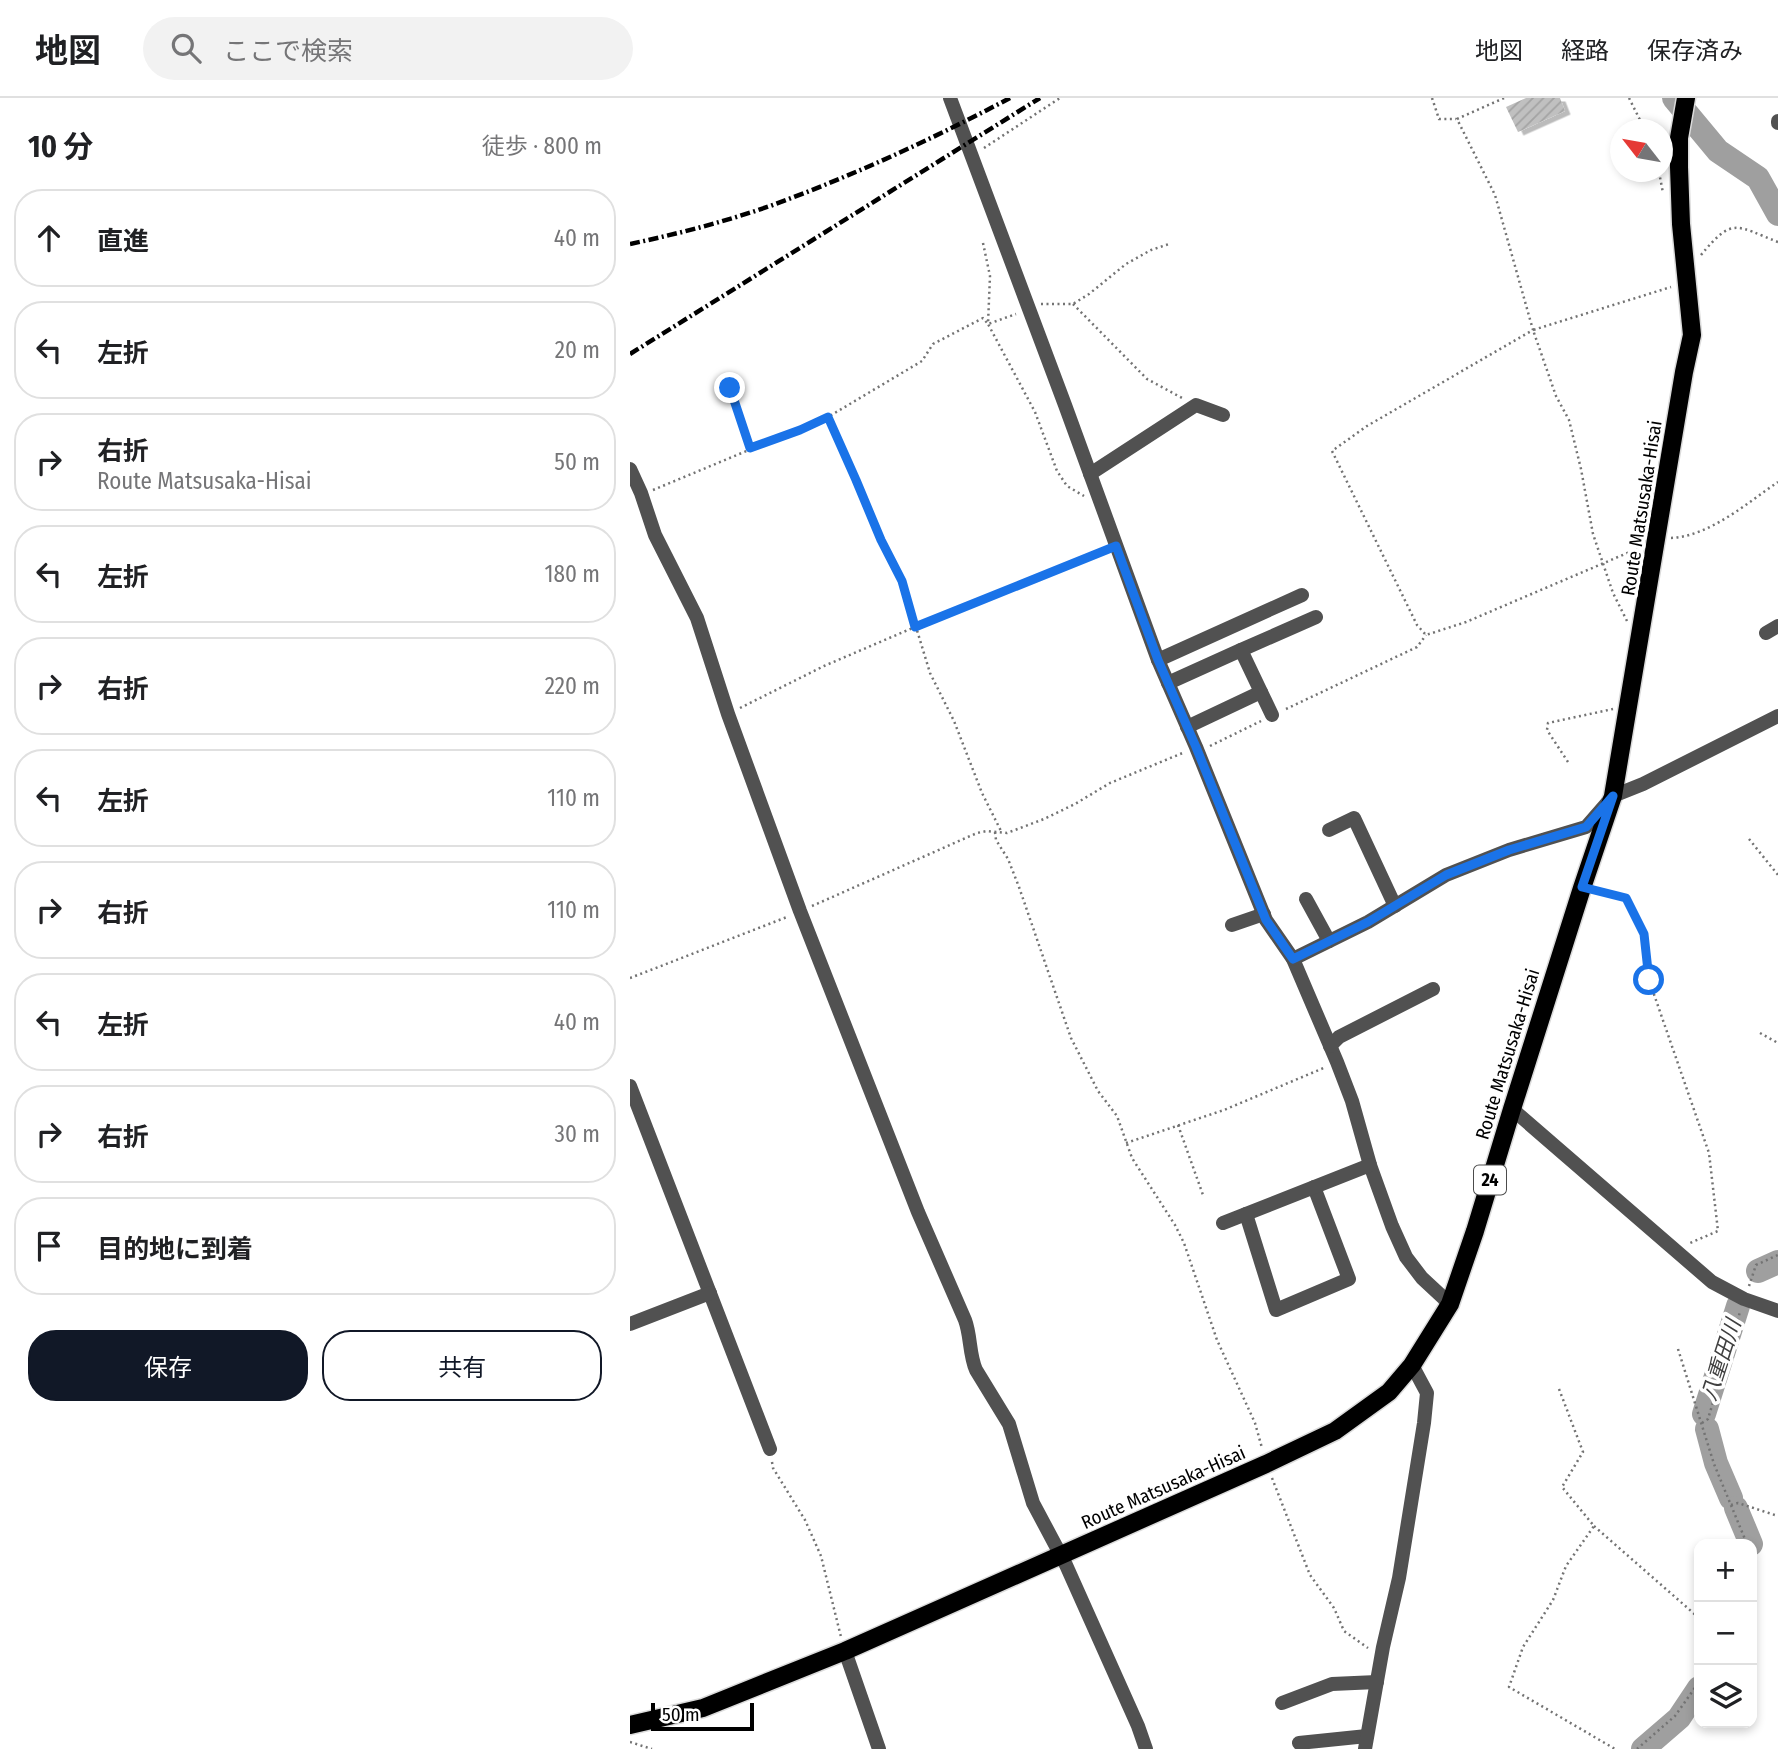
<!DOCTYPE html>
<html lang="ja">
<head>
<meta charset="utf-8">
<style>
  :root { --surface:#fff; --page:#f2f2f2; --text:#202124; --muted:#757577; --line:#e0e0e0; --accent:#111827 }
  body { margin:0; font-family:"Fira Sans Condensed","Noto Sans JP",sans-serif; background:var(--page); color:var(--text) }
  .controls { position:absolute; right:21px; bottom:21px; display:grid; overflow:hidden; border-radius:14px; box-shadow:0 4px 10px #0003 }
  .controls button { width:63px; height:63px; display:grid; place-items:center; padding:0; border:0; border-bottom:2px solid var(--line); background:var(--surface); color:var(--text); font:35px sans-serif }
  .compass { position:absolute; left:980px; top:21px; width:63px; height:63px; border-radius:50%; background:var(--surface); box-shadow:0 4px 10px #0003; rotate:301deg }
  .scale { position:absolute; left:21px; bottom:18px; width:103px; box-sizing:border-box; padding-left:7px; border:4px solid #000; border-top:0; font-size:19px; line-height:24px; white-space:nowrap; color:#000; -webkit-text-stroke:5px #fff; paint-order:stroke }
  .stop { position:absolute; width:21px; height:21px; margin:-16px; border:5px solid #1a73e8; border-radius:50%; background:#fff }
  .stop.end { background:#1a73e8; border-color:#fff; box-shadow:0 2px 7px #0008 }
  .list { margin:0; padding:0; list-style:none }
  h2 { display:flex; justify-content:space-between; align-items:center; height:91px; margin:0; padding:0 28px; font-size:30px }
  h2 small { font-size:23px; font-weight:400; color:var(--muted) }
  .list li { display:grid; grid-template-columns:46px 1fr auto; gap:21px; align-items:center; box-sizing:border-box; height:98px; margin:0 14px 14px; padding:0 14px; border:2px solid var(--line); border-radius:28px }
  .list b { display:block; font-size:26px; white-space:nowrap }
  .list p { margin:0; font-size:23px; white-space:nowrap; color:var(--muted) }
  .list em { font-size:23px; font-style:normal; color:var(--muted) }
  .actions { display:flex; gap:14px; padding:21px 28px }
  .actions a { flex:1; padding:16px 0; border:2px solid var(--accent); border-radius:28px; text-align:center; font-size:24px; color:var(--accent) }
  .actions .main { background:var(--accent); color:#fff }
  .icon { flex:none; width:38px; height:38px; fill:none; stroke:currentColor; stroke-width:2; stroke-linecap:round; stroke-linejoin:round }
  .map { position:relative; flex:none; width:1148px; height:1651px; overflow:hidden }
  header { display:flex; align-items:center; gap:42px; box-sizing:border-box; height:98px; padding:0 35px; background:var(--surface); border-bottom:2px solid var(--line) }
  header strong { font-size:33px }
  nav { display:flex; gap:38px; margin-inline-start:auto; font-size:24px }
  .search { width:490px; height:63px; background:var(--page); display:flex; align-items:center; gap:18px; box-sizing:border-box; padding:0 24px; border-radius:38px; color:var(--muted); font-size:26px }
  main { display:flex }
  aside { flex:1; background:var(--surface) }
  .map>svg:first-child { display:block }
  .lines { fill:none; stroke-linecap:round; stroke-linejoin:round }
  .river { stroke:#9f9f9f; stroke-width:24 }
  .building { fill:url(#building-hatch); filter:url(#shadow) }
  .primary-casing { stroke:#dbdbdb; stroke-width:21 }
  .path { stroke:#737373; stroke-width:2.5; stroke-dasharray:2 3.5; stroke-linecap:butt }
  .minor { stroke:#515151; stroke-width:14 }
  .tertiary { stroke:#515151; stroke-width:14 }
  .primary { stroke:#000; stroke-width:18 }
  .rail { stroke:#000; stroke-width:4.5; stroke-dasharray:10 3.5 2 3.5; stroke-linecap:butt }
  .route { stroke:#1a73e8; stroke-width:9 }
  .labels { text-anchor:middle; stroke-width:7; stroke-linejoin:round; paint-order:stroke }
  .shield { fill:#fff; stroke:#4c4c4c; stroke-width:2 }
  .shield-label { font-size:18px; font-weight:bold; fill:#000 }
  .street-label { font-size:19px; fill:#000; stroke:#fff }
  .water-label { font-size:21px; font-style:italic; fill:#404040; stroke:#fff }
</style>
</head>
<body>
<header>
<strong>地図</strong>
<div class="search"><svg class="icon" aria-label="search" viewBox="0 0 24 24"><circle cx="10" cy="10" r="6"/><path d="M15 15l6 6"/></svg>ここで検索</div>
<nav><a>地図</a><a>経路</a><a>保存済み</a></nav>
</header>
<main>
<aside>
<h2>10 分<small>徒歩 · 800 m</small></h2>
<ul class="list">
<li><svg class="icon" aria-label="ahead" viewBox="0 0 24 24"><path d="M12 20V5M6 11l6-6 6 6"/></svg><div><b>直進</b></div><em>40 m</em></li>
<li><svg class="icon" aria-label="left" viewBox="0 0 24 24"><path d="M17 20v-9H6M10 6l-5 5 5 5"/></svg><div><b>左折</b></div><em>20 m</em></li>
<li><svg class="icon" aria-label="right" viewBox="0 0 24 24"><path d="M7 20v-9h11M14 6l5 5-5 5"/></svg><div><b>右折</b><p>Route Matsusaka-Hisai</p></div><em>50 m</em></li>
<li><svg class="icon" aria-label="left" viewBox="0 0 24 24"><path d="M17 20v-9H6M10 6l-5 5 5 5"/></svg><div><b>左折</b></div><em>180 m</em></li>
<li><svg class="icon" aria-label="right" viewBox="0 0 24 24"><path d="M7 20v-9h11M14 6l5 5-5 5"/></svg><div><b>右折</b></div><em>220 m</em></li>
<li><svg class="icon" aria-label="left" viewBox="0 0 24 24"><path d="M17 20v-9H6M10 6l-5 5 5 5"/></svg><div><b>左折</b></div><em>110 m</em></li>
<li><svg class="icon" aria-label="right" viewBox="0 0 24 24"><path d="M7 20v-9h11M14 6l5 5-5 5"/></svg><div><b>右折</b></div><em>110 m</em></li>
<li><svg class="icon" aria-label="left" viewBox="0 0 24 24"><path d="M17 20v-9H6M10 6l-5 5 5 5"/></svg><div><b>左折</b></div><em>40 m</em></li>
<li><svg class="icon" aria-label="right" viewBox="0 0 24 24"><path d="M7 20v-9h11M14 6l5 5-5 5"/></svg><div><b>右折</b></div><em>30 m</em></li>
<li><svg class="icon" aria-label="arrive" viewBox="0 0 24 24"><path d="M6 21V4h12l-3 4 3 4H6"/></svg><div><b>目的地に到着</b></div></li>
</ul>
<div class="actions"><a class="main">保存</a><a>共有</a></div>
</aside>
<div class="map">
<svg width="1148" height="1651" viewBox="0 0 1148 1651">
  <defs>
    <pattern id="building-hatch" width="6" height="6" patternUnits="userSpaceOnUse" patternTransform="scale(1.75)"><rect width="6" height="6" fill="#c0c0c0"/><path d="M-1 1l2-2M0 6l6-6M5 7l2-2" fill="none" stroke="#a3a3a3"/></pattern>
    <filter id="shadow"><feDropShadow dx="5.5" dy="3.5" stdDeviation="0" flood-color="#0004"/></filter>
  </defs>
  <rect width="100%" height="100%" fill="#fff"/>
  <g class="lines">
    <g class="river">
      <polyline points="1044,0 1088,53 1128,80 1148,116"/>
      <polyline points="1128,1173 1148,1164"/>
      <polyline points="1074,1316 1108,1208"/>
      <polyline points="1077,1331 1086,1365 1101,1400"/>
      <polyline points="1106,1410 1121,1446"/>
      <polyline points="1013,1651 1049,1620 1069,1590"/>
    </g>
  </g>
  <polygon class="building" points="896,0 930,0 935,13 888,34 876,9"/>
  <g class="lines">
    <defs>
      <polyline id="primary" points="0,1627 73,1610 215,1553 636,1366 705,1333 759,1294 782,1267 820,1206 845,1133 882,1011 952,790 983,698 1054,274 1062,237 1051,126 1049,69 1049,40 1056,0"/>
    </defs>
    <use href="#primary" class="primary-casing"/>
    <g class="path">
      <polyline points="802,0 809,21 826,21"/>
      <polyline points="874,0 827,21 865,97 903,232 737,328 702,353 787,527 796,537 836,524 1009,450"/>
      <polyline points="999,0 1015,32"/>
      <polyline points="354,50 430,0"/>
      <polyline points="1029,74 1033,95"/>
      <polyline points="353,145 360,178 358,226 405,314 427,373 437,388 454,398"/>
      <path d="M1071 157C1103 118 1106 128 1148 144"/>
      <polyline points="411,206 443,206 459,196 496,166 521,152 539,146"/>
      <polyline points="443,206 517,281 554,301"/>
      <polyline points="100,290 120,350"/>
      <polyline points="198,320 226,382 251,442 272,483 300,575 324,623 352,695 372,735"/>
      <polyline points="23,392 198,319 292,263 303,246 353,220 358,226 386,216"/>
      <path d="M1041 440C1080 438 1117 405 1148 384"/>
      <polyline points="997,523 983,495 963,436 951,371 939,322 926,298 903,232 1041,189"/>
      <polyline points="110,610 194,568 285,529 473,453"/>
      <polyline points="656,611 787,549 796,537"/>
      <polyline points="580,648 631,623"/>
      <polyline points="938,664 917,632 918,625 983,611"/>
      <polyline points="365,734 366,742 378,761 389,789 441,940 468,993 487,1018 502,1060 545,1127 554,1145 587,1242 625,1325 632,1350"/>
      <polyline points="1119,741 1148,777"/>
      <polyline points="966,793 996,800 1014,836 1019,882 1079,1055 1088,1133 1060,1145"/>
      <polyline points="182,808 347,735 357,733 377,735 414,721 445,706 480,685 555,654"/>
      <polyline points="0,880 157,819"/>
      <polyline points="1130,935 1148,945"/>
      <polyline points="548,1027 573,1097"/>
      <polyline points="496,1045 594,1012 696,969"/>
      <polyline points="1119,1188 1126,1167 1148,1157"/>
      <polyline points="1048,1251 1084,1366 1117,1446"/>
      <polyline points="929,1291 953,1354 932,1389 964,1428 936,1468 923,1502 893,1549 879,1589 985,1651"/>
      <polyline points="1072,1325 1078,1321 1110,1214"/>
      <polyline points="142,1364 143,1370 175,1422 191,1458 211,1539"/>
      <polyline points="642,1380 680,1477 704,1510 714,1533 738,1550"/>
      <polyline points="1101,1407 1108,1405 1148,1418"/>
      <polyline points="964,1428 1069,1520"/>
      <polyline points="0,1644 22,1651"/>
      <polyline points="1007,1651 1045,1618 1069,1584"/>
    </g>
    <g class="minor">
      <polyline points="320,0 435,307 528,562 566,649 636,822 663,861 707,964 722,1003 740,1067 762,1128 776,1159 792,1180 820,1206"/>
      <polyline points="1148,23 1148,25"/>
      <path d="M0 371 11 395 25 437 67 520 98 616 170 813 288 1114 335 1222C341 1238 339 1256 346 1272L379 1326 403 1405 436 1467 508 1628 516 1651"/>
      <polyline points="460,376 566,307 593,317"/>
      <polyline points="1136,535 1148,528"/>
      <polyline points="611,552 686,519"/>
      <polyline points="528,562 672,497"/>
      <polyline points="538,585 611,552 631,594"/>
      <polyline points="557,629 631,594 642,617"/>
      <polyline points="699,732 724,720 765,808"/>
      <polyline points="676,801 699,843"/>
      <polyline points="602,827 634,816"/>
      <polyline points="663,861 738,824 816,777 879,752 956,729 983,698 1013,686 1148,618"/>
      <polyline points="700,948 709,939 803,891"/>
      <polyline points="0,988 140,1351"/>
      <polyline points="616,1116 646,1212 719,1181 684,1089"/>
      <polyline points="593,1125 740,1067"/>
      <polyline points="0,1226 80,1195"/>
      <polyline points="215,1553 249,1651"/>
      <polyline points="652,1605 702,1586 747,1584"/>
      <polyline points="669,1645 737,1638"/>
      <polyline points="735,1651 753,1549 769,1480 794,1325 797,1295 782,1267"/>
    </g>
    <polyline class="tertiary" points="882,1011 1082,1184 1114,1201 1148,1213"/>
    <use href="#primary" class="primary"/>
    <g class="rail">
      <path d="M0 146C47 136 94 124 140 108 222 78 303 41 380 0"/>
      <polyline points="0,256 410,0"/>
    </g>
  </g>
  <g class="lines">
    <polyline class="route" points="100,290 120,350 170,332 198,319 226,382 251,442 272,483 285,529 486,448 528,562 566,649 636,822 663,861 738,824 816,777 879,752 956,729 983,698 952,789 996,800 1014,836 1019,882"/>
  </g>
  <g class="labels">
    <rect class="shield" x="844" y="1067.5" width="32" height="29" rx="5"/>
    <g class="shield-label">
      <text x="860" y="1088">24</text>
    </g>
    <g class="street-label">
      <text transform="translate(1011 410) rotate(-81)" y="7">Route Matsusaka-Hisai</text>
      <text transform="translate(877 956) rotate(-73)" y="7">Route Matsusaka-Hisai</text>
      <text transform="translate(533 1389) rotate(-24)" y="7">Route Matsusaka-Hisai</text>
    </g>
    <g class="water-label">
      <text transform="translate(1091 1262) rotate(-72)" y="7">八重田川</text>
    </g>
  </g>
</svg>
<div class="controls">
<button>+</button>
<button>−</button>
<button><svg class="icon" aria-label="layers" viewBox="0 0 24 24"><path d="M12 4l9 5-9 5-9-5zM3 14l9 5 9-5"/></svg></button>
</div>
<svg class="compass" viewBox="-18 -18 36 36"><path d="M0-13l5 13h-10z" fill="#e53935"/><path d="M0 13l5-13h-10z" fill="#757577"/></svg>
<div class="scale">50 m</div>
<div class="stop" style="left:1019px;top:882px"></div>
<div class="stop end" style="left:100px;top:290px"></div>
</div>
</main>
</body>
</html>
